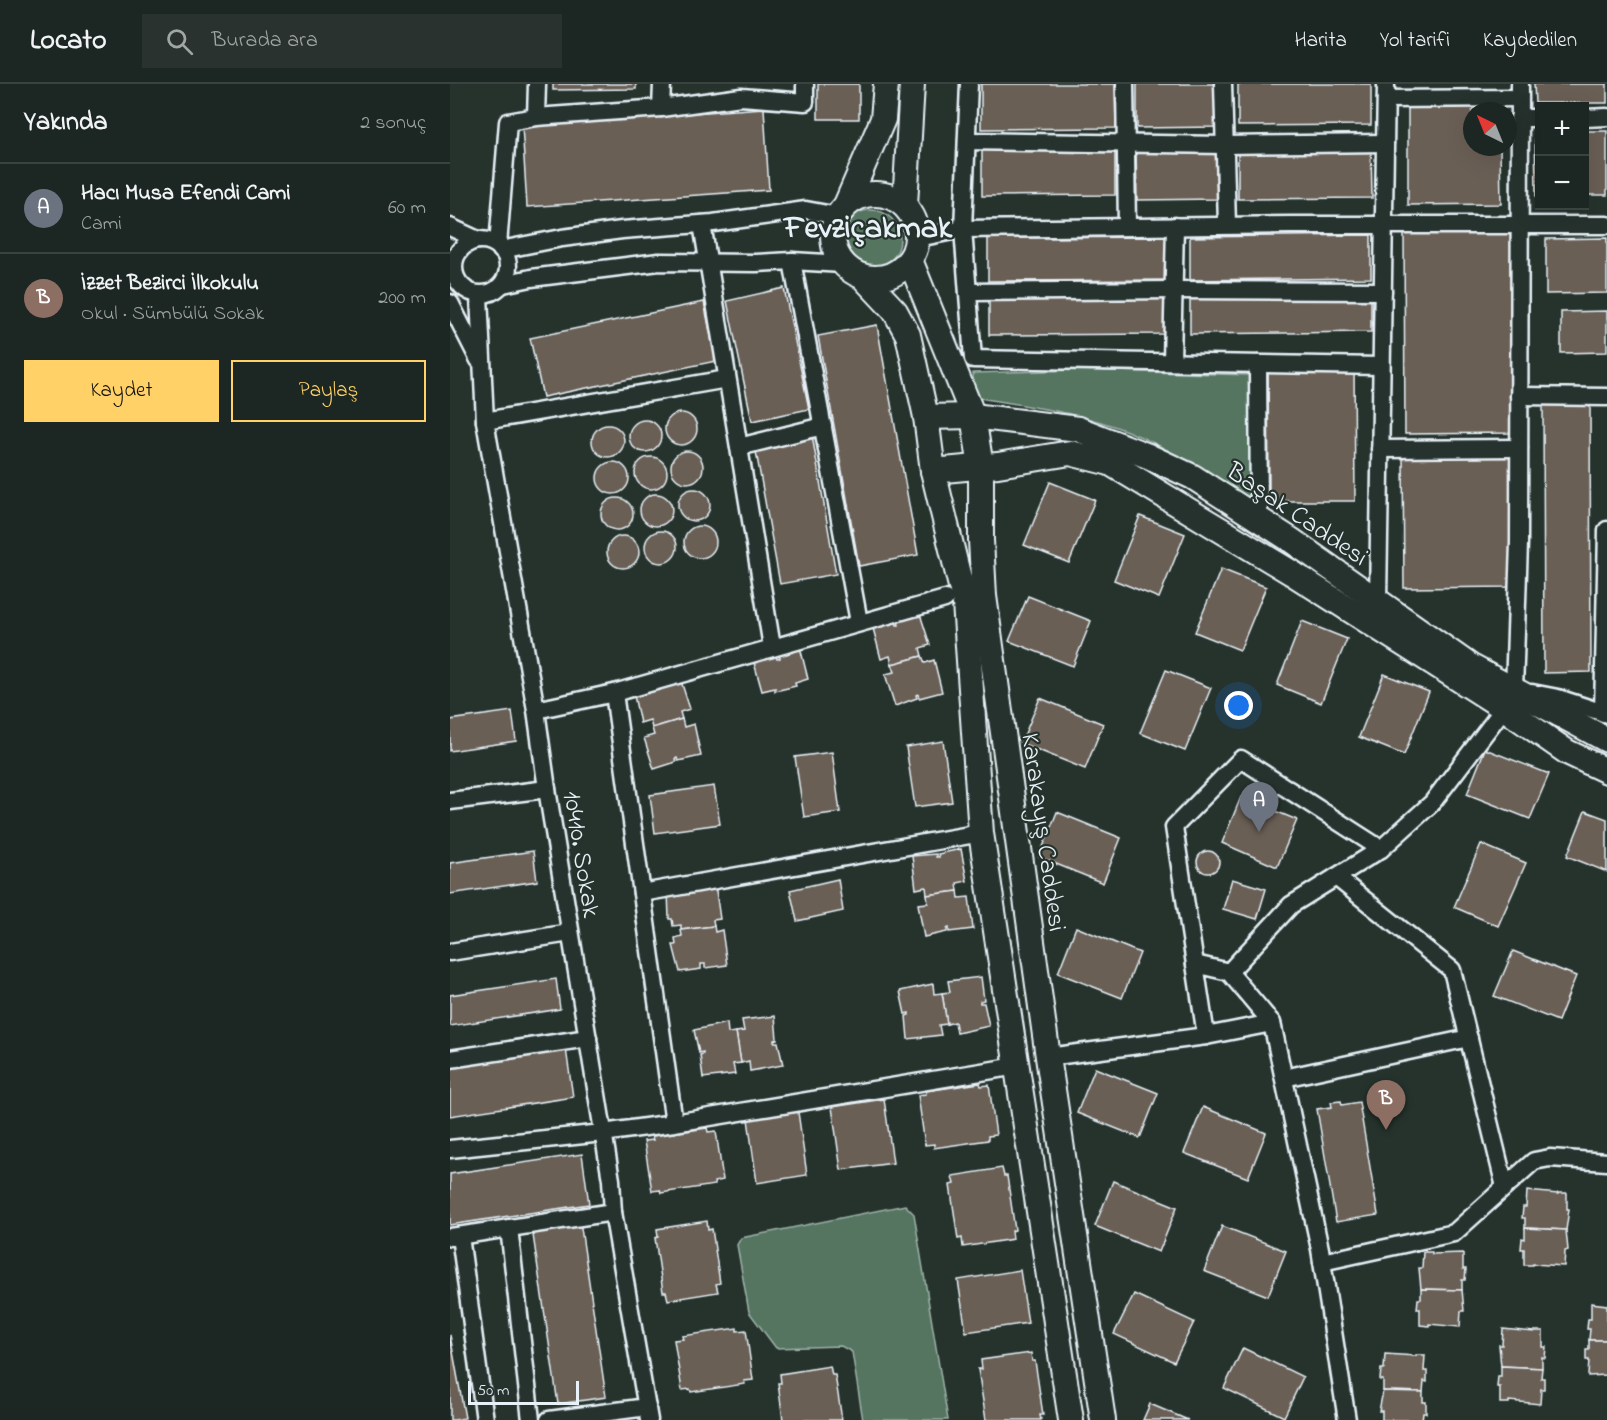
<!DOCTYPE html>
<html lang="tr">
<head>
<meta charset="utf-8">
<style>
  :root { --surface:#1c2622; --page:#29322f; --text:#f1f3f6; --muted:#a0a5a5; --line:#3a4340; --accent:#ffd166 }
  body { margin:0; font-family:"Indie Flower",sans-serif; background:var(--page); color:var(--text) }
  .controls { position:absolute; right:18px; top:18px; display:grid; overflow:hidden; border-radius:0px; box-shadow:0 6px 24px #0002 }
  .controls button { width:54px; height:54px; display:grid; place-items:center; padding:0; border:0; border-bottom:2px solid var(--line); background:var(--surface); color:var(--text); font:30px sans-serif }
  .compass { position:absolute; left:1013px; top:18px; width:54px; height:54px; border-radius:50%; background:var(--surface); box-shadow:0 6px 24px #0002; rotate:317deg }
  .scale { position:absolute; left:18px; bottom:15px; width:111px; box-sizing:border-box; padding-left:6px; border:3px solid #e8f1f8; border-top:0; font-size:16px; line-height:21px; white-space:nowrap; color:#e8f1f8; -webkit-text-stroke:4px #26332d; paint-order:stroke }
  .you { position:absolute; left:789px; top:622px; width:21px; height:21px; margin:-15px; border:4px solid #fff; border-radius:50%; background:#1a73e8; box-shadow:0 0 0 9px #1a73e833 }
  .badge { display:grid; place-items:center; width:39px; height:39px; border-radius:50%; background:var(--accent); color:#fff; font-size:20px; font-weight:700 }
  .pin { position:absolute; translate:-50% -50px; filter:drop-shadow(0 2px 3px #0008) }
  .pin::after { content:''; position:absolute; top:32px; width:21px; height:18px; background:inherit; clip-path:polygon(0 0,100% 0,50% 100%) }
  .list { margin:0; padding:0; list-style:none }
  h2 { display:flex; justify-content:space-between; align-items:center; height:78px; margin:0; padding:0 24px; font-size:26px }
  h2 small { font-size:20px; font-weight:400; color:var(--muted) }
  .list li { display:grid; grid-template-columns:39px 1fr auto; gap:18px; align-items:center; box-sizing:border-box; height:90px; padding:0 24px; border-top:2px solid var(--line) }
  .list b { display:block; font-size:22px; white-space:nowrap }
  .list p { margin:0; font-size:20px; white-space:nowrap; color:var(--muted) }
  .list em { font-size:20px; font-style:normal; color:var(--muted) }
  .actions { display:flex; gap:12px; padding:18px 24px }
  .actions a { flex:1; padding:14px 0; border:2px solid var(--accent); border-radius:0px; text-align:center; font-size:21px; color:var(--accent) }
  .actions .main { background:var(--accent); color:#111 }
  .icon { flex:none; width:33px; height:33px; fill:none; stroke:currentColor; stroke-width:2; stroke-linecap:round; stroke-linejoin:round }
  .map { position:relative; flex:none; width:1157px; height:1336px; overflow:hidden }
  header { display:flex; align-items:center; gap:36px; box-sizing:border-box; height:84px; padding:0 30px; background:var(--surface); border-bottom:2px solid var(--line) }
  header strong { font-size:28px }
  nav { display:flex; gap:33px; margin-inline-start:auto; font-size:21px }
  .search { width:420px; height:54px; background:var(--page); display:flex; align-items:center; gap:15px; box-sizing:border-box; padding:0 21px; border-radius:0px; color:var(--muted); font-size:22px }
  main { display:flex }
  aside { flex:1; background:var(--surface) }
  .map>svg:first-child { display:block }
  .green { fill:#547560; stroke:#9eb3ac; stroke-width:1.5 }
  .building { fill:#6a5e55; stroke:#e8f1f8; stroke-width:1.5 }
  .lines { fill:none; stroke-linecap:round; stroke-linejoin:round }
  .street-casing { stroke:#e8f1f8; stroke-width:21 }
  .secondary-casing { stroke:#e8f1f8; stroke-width:28 }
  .street { stroke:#26332d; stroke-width:16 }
  .secondary { stroke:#26332d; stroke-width:24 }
  .labels { text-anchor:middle; stroke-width:4.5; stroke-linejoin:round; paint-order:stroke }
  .street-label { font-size:26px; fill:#e8f1f8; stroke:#26332d }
  .district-label { font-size:32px; font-weight:bold; fill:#e8f1f8; stroke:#26332d }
</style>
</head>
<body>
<header>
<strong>Locato</strong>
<div class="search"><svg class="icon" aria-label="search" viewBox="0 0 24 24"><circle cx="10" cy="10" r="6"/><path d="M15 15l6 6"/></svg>Burada ara</div>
<nav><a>Harita</a><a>Yol tarifi</a><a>Kaydedilen</a></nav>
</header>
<main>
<aside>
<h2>Yakında<small>2 sonuç</small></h2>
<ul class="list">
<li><span class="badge" style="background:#6b7280">A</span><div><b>Hacı Musa Efendi Cami</b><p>Cami</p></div><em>60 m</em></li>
<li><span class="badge" style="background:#8d6e63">B</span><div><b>İzzet Bezirci İlkokulu</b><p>Okul · Sümbülü Sokak</p></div><em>200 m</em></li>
</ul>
<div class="actions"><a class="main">Kaydet</a><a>Paylaş</a></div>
</aside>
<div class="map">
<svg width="1157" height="1336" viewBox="0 0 1157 1336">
  <rect width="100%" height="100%" fill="#26332d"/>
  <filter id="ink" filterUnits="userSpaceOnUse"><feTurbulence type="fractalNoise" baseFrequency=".0167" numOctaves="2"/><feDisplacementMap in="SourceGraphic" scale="12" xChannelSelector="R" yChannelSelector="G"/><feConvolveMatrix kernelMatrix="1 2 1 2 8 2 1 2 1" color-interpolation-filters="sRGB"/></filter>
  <g filter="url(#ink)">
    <g class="green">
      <circle cx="421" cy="155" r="29"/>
      <path d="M630 286 800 291V418C761 392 720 364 677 347 628 328 575 322 524 313L523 289Z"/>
      <polygon points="455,1121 464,1130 498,1336 413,1336 402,1268 391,1262 326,1264 299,1228 287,1161 291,1154"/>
    </g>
    <g class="building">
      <polygon points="103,0 186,0 186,5 103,6"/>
      <rect x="368" y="0" width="41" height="35"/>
      <polygon points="531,0 665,0 666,44 531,45"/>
      <polygon points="687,0 768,0 769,43 687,44"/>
      <polygon points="788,0 921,0 921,41 788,42"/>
      <polygon points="1084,0 1157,0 1157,19 1085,19"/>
      <polygon points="1050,20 1050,27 1022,27 1022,63 1050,63 1051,120 958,121 958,21"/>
      <polygon points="314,24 319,106 77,123 72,41"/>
      <polygon points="1085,47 1090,47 1090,112 1086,112"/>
      <rect x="1134" y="47" width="23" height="64"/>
      <polygon points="921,62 922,114 788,115 788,63"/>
      <polygon points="665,64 665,111 532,112 532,66"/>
      <polygon points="686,64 768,64 768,115 687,116"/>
      <polygon points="1063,144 1064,349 955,350 954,145"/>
      <polygon points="921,151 921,194 740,196 740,153"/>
      <polygon points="716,153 717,196 538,197 538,154"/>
      <polygon points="1157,154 1157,209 1096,210 1096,155"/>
      <polygon points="334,204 359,325 302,337 277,217"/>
      <polygon points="921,208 921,248 740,250 740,210"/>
      <polygon points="717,210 717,250 539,251 539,211"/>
      <polygon points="254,218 266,277 93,313 80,254"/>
      <polygon points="1157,227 1157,268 1111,269 1111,228"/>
      <polygon points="427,241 468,471 409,482 368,252"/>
      <polygon points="904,283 905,417 819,417 818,284"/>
      <polygon points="1093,320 1140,320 1141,588 1094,589"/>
      <circle cx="231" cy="345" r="16"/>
      <circle cx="195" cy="352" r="16"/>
      <circle cx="158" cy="357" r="16"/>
      <polygon points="362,351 386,490 330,500 305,362"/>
      <circle cx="237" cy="383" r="16"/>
      <polygon points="1064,371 1065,503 954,504 953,372"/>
      <circle cx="201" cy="389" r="16"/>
      <circle cx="163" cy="394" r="16"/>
      <polygon points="600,398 645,416 619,479 574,461"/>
      <circle cx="244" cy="421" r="16"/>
      <circle cx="206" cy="426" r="16"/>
      <circle cx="167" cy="430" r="16"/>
      <polygon points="690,432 735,450 709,514 664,496"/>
      <circle cx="250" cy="458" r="16"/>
      <circle cx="211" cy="463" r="16"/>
      <circle cx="173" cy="468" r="16"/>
      <polygon points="771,485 816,503 790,566 745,548"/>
      <polygon points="578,512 641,537 623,582 559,557"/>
      <polygon points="470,530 480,561 470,564 472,572 442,580 440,572 431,575 423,544 446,538 447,541 449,541 448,537"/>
      <polygon points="852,537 897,555 871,619 827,601"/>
      <polygon points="350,563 358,595 345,599 346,602 325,607 325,604 312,607 303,575 326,570 327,575 330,574 328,569"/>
      <polygon points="472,572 475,579 484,576 492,608 469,614 468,610 466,611 467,614 445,622 435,590 445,588 442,580"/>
      <polygon points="716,586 761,604 735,667 690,649"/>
      <polygon points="934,590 979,608 954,671 909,653"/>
      <polygon points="230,594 240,625 230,628 232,635 202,644 200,636 190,639 183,607"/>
      <polygon points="590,614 653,640 635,685 571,659"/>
      <polygon points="62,627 66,657 0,667 0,636"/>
      <polygon points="232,635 234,643 244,640 251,672 228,677 227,674 225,675 226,678 204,685 194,654 204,651 202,644"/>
      <polygon points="493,657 502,718 465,723 456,663"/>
      <polygon points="1035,665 1099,690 1080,735 1017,710"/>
      <polygon points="382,668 390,728 354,733 345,673"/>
      <polygon points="264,702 270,740 205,749 200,711"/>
      <polygon points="791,713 847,736 827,783 772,759"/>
      <polygon points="1135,727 1157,735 1157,788 1117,772"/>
      <polygon points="607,728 671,754 653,799 589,773"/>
      <polygon points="1031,760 1076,779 1048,842 1004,823"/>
      <polygon points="511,765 517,797 507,799 508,807 477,811 476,803 466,805 462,772 486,770 486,773 489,773 488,770"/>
      <circle cx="758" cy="778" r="11"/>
      <polygon points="83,767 87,797 0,810 0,779"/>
      <polygon points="388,795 393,827 347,837 340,806"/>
      <polygon points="782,795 816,805 807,835 773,825"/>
      <polygon points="265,800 270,835 263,836 264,842 231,846 231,841 223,842 222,835 219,835 218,807"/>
      <polygon points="508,807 509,814 519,813 523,845 499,848 499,844 497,845 497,848 474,853 468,820 478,819 477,811"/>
      <polygon points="264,842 265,848 272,846 277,881 255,884 255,880 251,880 251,885 230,888 223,861 226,861 225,854 232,852 231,846"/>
      <polygon points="626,843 690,869 672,914 608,889"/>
      <polygon points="1063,867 1126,892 1108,937 1044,912"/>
      <polygon points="531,893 534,916 530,917 530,919 534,919 539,942 507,949 505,938 497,940 492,909 500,908 498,897"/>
      <polygon points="106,895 110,925 0,942 0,911"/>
      <polygon points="483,900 484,910 492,909 497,940 489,941 491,951 458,955 456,932 459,931 459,929 455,930 450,907"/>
      <polygon points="325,932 327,955 324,956 324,958 328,958 333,981 300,987 299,977 291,979 286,948 294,947 292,936"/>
      <polygon points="277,939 278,949 286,948 291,979 283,980 285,990 253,994 250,971 253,970 253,968 249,969 244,946"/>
      <polygon points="116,965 123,1013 0,1032 0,982"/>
      <polygon points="645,984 708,1009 690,1054 627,1029"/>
      <polygon points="530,999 531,1002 539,1001 546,1051 538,1052 538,1056 484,1064 484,1060 475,1061 468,1011 476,1010 476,1007"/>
      <polygon points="434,1015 443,1079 391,1086 382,1023"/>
      <polygon points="891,1017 892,1021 909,1018 928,1131 886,1138 867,1025 882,1023 881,1018"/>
      <polygon points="753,1023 816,1049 798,1094 734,1069"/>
      <polygon points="348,1028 357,1091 307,1099 298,1035"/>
      <polygon points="257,1044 258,1048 266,1047 273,1096 264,1098 265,1101 211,1109 210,1106 202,1107 194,1057 203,1056 202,1052"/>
      <polygon points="132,1070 139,1120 0,1141 0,1090"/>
      <polygon points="552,1084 554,1092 557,1092 565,1146 562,1147 563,1155 513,1163 512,1154 508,1155 500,1101 504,1100 502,1092"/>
      <polygon points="663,1097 727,1123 709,1168 645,1142"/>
      <polygon points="1077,1107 1108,1110 1108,1109 1117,1109 1117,1125 1119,1125 1116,1146 1075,1144 1075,1134 1072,1134 1073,1123 1076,1123"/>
      <polygon points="130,1137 156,1313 108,1320 82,1144"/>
      <polygon points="257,1137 258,1146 262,1145 270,1199 266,1200 268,1208 218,1216 216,1208 213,1208 205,1154 208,1153 207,1145"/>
      <polygon points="772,1142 836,1167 818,1212 754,1187"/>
      <polygon points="1075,1144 1116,1146 1118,1166 1115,1167 1114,1182 1083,1180 1083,1181 1074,1181 1074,1165 1071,1165 1072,1154 1075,1155"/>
      <polygon points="973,1168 982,1168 982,1170 1013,1169 1013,1185 1016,1185 1015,1196 1012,1196 1012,1206 971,1205 969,1184 972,1184"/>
      <polygon points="570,1186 578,1239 516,1248 508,1196"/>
      <polygon points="971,1205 1012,1206 1014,1227 1011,1227 1010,1243 979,1240 979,1242 970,1241 970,1225 967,1225 968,1215 971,1215"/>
      <polygon points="684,1210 744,1238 724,1278 664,1250"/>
      <polygon points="1141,1219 1157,1221 1157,1256 1139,1256 1140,1245 1137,1245 1138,1235 1141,1235"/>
      <polygon points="287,1244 287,1247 296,1246 303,1296 294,1297 295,1300 241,1308 240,1305 232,1306 224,1256 233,1255 232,1252"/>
      <polygon points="1053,1245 1084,1248 1084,1247 1093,1247 1093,1263 1096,1263 1095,1274 1092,1273 1092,1284 1051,1282 1049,1261 1052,1261"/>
      <polygon points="0,1251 15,1334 4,1336 0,1336"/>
      <polygon points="1139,1256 1157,1256 1157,1291 1138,1292 1139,1276 1136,1276 1136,1266 1139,1266"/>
      <polygon points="793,1264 853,1293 834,1333 774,1304"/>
      <polygon points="581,1269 582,1277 585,1277 593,1331 590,1331 591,1336 536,1336 528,1285 532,1285 531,1276"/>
      <polygon points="935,1270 966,1272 966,1271 975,1271 974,1287 977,1287 977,1298 974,1297 973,1308 933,1307 933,1296 930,1296 931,1285 934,1285"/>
      <polygon points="380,1282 382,1291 385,1291 392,1336 333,1336 328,1299 331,1299 330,1290"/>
      <polygon points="1051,1282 1092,1284 1091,1294 1094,1294 1094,1305 1091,1305 1090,1320 1059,1317 1059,1319 1050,1319 1050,1303 1047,1303 1048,1292 1051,1292"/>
      <polygon points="933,1307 973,1308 973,1318 976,1318 976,1329 973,1329 972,1336 932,1336 932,1327 929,1327"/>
      <polygon points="700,1320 738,1336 693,1336"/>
    </g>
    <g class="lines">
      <defs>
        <g id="street">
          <polyline points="519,0 513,145 523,275 931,282"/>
          <polyline points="675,0 677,143"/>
          <polyline points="773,0 777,141"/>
          <polyline points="936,15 1069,14"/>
          <polyline points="211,24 212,0"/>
          <polyline points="86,33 87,0"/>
          <polyline points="1069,34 1090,34"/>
          <polyline points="1134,34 1157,33"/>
          <polyline points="517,57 775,61 935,59"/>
          <polyline points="252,140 322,563"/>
          <polyline points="0,143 28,156"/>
          <polyline points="468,154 513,145 841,141 1157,141"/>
          <circle cx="31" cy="183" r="27"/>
          <polyline points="48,161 58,38 86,33 211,24 291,13 355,18 355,0"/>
          <polyline points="51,166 112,154 172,146 263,139 356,126 388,132"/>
          <polyline points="342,177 409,538"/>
          <polyline points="53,200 81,194 209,178 306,179 342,177 393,180"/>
          <polyline points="518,208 724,206 933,207"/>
          <polyline points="29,212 35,337 86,626 97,705 161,1096 163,1128 199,1336"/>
          <polyline points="0,219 29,276"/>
          <polyline points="722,278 725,142"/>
          <polyline points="808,280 809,435"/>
          <polyline points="1069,312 1157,313"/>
          <polyline points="35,337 277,295"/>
          <polyline points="289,363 373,342"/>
          <polyline points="930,365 1069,364"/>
          <polyline points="928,517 936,0"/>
          <polyline points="1082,609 1108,614 1157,630"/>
          <polyline points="86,626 164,609"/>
          <polyline points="1153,629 1157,446"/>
          <polyline points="0,717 97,705"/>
          <polyline points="886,793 1002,886 1055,1103"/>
          <polyline points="192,809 531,749"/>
          <polyline points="0,868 120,849"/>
          <polyline points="745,880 779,888 822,939"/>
          <polyline points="779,888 841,821 931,765 982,719 1054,624 1064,606 1069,459 1070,0"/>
          <polyline points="756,952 724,743 791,675 931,765"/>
          <polyline points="598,973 756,952 822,939 870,1165 897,1336"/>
          <polyline points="0,975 138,954"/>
          <polyline points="834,994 1019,954"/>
          <polyline points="224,1039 164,609 495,515"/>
          <polyline points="0,1065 153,1049 224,1039 567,982"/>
          <polyline points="59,1144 81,1336"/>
          <polyline points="10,1152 35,1336"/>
          <polyline points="1,1153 163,1128"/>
          <polyline points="872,1178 1004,1149 1084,1077 1100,1074 1157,1078"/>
          <polyline points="99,1336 197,1323"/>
        </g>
        <g id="secondary">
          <circle cx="425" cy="152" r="42"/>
          <polyline points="396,121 433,35 436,0"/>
          <polyline points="455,121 462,0"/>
          <polyline points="460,176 523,332 531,383 531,456 534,512 598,973 653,1336"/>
          <polyline points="412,192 445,227 458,251 476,333 483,387 515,519 531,749 621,1336"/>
          <polyline points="476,333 523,332 628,345 698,372 743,393 841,456 1020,582 1157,656"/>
          <polyline points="483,387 548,381 620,369 660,379 842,489 1054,624 1117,668 1157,687"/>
        </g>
      </defs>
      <use href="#street" class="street-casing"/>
      <use href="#secondary" class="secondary-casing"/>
      <use href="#street" class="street"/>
      <use href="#secondary" class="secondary"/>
    </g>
  </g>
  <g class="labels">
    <g class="street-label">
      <text transform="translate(848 429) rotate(34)" y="9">Başak Caddesi</text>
      <text transform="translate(595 748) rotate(82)" y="9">Karakayış Caddesi</text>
      <text transform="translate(133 770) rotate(81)" y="9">10410. Sokak</text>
    </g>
    <g class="district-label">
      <text x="418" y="153">Fevziçakmak</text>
    </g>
  </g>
</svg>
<div class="controls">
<button>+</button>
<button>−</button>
</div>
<svg class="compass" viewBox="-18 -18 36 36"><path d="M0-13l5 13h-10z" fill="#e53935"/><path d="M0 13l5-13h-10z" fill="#a0a5a5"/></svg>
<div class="scale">50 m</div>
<div class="you"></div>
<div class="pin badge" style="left:809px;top:748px;background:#6b7280">A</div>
<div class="pin badge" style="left:936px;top:1046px;background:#8d6e63">B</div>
</div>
</main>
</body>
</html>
